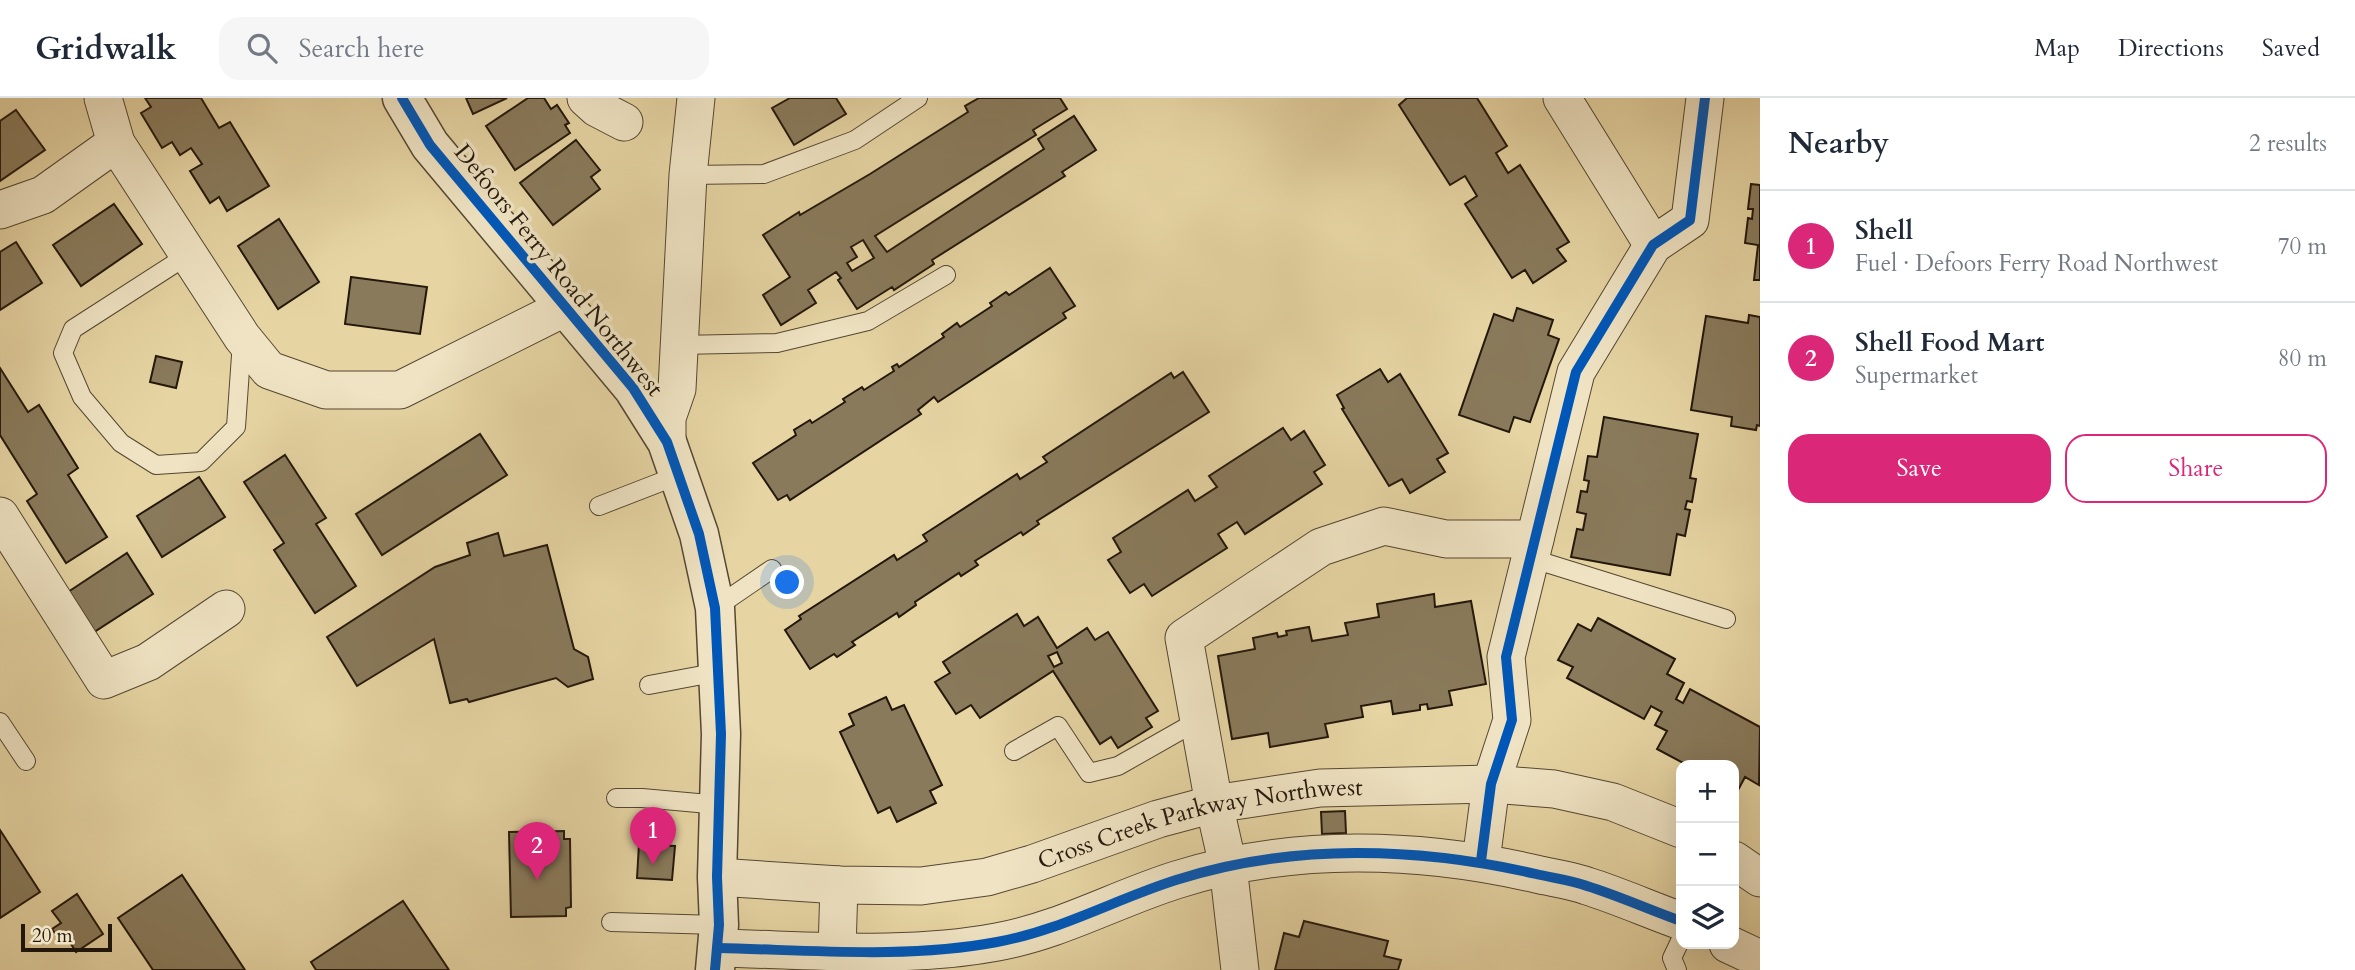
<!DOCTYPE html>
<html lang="en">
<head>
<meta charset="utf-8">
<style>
  :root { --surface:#fff; --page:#f6f6f7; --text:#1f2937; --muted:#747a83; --line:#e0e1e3; --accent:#db2777 }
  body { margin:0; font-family:Cardo,serif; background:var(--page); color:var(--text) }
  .controls { position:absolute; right:21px; bottom:21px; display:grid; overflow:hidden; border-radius:14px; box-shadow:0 7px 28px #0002 }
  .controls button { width:63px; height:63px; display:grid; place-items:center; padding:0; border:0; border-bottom:2px solid var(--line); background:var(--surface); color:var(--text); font:35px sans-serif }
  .scale { position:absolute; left:21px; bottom:18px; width:91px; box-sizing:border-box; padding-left:7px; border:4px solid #24180c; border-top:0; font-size:19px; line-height:24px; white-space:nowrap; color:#24180c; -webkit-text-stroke:5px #efe3c3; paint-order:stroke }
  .you { position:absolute; left:788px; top:485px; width:24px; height:24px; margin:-18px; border:5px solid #fff; border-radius:50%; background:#1a73e8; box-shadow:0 0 0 10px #1a73e833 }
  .badge { display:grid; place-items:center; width:46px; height:46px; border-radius:50%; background:var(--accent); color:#fff; font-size:23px; font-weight:700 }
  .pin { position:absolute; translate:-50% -58px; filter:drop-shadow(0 2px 4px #0008) }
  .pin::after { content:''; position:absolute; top:37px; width:24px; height:21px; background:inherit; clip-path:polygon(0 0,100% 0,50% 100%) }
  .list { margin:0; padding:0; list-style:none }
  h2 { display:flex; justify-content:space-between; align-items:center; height:91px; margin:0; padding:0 28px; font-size:30px }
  h2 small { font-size:23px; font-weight:400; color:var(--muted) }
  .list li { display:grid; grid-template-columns:46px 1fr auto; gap:21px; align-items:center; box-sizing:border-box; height:112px; padding:0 28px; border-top:2px solid var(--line) }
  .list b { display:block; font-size:26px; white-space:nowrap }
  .list p { margin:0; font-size:23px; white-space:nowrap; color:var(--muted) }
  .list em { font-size:23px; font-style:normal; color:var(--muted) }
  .actions { display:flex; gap:14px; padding:21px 28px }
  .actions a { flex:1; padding:16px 0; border:2px solid var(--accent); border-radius:21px; text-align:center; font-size:24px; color:var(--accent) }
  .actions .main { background:var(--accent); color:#fff }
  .icon { flex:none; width:38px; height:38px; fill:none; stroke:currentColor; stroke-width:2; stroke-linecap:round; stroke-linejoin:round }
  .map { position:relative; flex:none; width:1760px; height:872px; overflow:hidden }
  header { display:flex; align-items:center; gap:42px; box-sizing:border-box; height:98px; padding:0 35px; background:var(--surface); border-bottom:2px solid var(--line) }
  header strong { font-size:33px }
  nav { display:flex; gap:38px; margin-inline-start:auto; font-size:24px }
  .search { width:490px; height:63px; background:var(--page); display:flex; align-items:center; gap:18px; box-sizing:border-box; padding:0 24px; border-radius:21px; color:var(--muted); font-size:26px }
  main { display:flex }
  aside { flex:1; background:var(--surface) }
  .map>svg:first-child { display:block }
  .building { fill:#897a5b; stroke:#24180c; stroke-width:2; fill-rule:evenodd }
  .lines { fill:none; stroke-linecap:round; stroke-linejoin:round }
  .service-casing { stroke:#544732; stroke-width:20 }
  .minor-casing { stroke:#544732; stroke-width:39 }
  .tertiary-casing { stroke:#544732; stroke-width:41 }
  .service { stroke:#efe3c3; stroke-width:18 }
  .minor { stroke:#efe3c3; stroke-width:37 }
  .tertiary { stroke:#efe3c3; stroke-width:38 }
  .cycleway-casing { stroke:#efe3c3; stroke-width:15 }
  .cycleway { stroke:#0057b8; stroke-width:10 }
  .labels { text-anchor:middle; stroke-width:7; stroke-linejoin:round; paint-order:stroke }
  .street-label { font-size:24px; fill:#24180c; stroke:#efe3c3 }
</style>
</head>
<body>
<header>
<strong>Gridwalk</strong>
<div class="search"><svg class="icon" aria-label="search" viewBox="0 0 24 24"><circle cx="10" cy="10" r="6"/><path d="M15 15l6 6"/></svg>Search here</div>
<nav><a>Map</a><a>Directions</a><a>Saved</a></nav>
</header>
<main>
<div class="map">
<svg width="1760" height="872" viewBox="0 0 1760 872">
  <rect width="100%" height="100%" fill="#e6d4a3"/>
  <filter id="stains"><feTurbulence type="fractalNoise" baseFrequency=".00286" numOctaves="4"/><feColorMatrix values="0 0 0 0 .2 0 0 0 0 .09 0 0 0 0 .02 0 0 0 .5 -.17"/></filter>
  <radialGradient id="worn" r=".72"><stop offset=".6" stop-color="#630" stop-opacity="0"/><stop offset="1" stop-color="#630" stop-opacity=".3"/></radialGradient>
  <g class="building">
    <polygon points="145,0 201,0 219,30 230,24 269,88 227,113 219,99 210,105 190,73 202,66 191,50 180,57 172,44 162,50 141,15 151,9"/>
    <polygon points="466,0 507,0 473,16"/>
    <polygon points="528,0 544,0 551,11 557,7 569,25 565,27 570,35 515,72 486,28"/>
    <polygon points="790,0 836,0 846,16 794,47 772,10"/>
    <path d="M979 0H1060L1067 11 1033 32 1036 37 875 138 887 154 1044 51 1038 41 1074 18 1096 52 1062 74 1065 78 932 162 934 166 894 192 892 189 857 211 838 182 841 180 836 174 808 192 816 205 781 227 763 197 790 179 763 137 799 114 800 117 870 76 968 14 965 8ZM863 142 874 160 852 173 847 165 857 159 851 149Z"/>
    <polygon points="1407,0 1477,0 1507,48 1496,55 1508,75 1520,67 1569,144 1557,151 1566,163 1533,185 1525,172 1512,180 1465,106 1477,98 1465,78 1450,87 1399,7"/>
    <polygon points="16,12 45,52 0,83 0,23"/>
    <polygon points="576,42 600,72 591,79 600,91 553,127 520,85"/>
    <polygon points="1751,86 1760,87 1760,182 1754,182 1758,147 1745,145 1748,120 1752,121 1753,111 1748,111"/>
    <polygon points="114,106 142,146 81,188 53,147"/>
    <polygon points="279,121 319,184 278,211 238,148"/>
    <polygon points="16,144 42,185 0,212 0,154"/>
    <polygon points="1050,170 1075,208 1063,215 1066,220 938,304 934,299 918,312 921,316 790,402 787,397 778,402 753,365 796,337 794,332 810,322 812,325 845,304 843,301 862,289 864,292 894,273 892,269 897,266 899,269 944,239 942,236 957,225 960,229 992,208 990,205 1006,194 1009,197"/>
    <polygon points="351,179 427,189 420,236 345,226"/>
    <polygon points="1517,210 1553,222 1548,237 1559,241 1530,324 1514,319 1509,334 1459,317 1494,216 1513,223"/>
    <polygon points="1749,217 1760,219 1760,328 1757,327 1756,332 1731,328 1732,319 1691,312 1706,218 1748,225"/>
    <polygon points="156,258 182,264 176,290 150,284"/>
    <polygon points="0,270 28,314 39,307 78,370 68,377 107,439 66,465 27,403 37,396 0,337"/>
    <polygon points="1380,271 1388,284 1400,276 1448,355 1437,361 1445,374 1410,395 1402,381 1389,388 1342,311 1344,310 1337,297"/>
    <polygon points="1183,274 1209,314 1037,423 1039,426 1023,437 1021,434 975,463 978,467 961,478 959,475 915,504 916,507 899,519 897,515 852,544 855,547 837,559 834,556 810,571 785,532 801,521 799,518 894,457 897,462 927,443 923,437 1017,376 1020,381 1047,364 1043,359 1171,275 1174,280"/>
    <polygon points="1604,319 1698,336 1690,380 1696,381 1692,404 1687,403 1685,411 1690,412 1685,438 1677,436 1670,477 1571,459 1577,431 1583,432 1586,416 1577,414 1581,393 1587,394 1589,383 1584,382 1588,358 1597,359"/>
    <polygon points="1283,330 1291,342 1304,333 1325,367 1314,374 1322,386 1245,436 1237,424 1218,436 1227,450 1152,498 1144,486 1130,495 1108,462 1121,454 1113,440 1188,392 1195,403 1217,389 1209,378"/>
    <polygon points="480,336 507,377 382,457 356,416"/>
    <polygon points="285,357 326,420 316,426 356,488 315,515 274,452 284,445 244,384"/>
    <polygon points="199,379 225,419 162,459 137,418"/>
    <polygon points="498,435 504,458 547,447 574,551 588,559 593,581 568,589 556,580 469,604 467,601 450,605 434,541 357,588 327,539 435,469 470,457 467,445"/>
    <polygon points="127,455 153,496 91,536 65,496"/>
    <polygon points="1434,496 1435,509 1471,503 1486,586 1449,593 1452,607 1428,611 1427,606 1420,607 1420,612 1393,616 1391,603 1361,608 1363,619 1325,626 1328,639 1270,649 1268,635 1232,641 1218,558 1255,551 1253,540 1277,535 1278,539 1287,537 1286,533 1309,529 1312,543 1348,537 1345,525 1379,519 1377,506"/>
    <path d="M1017 516 1024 528 1038 519 1057 550 1087 530 1095 542 1108 534 1158 613 1146 620 1152 629 1118 650 1111 639 1100 646 1053 573 980 620 971 607 956 616 935 584 950 575 943 564ZM1057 554 1062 565 1054 569 1048 558Z"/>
    <polygon points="1598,520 1675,561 1667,576 1684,585 1676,601 1683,605 1690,591 1760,629 1759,687 1745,679 1737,694 1734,692 1734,667 1687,667 1657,651 1667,633 1655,627 1662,614 1651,608 1644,621 1567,580 1573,569 1558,562 1578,526 1591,533"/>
    <polygon points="886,599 892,612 904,607 942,687 930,693 936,705 897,724 890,709 878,715 840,634 854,627 849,616"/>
    <polygon points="1345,713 1346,735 1322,736 1321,714"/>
    <polygon points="0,732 40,794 0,820"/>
    <polygon points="564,733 564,741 570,741 571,809 566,810 566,818 511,819 509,734"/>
    <polygon points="639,746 675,748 672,782 637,780"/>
    <polygon points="182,777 245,872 153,872 118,820"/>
    <polygon points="77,796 103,836 76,854 68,841 62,845 52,831 61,825 52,813"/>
    <polygon points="403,803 449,872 316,872 311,864"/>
    <polygon points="1304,823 1388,843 1384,858 1401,862 1398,872 1275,872 1284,835 1299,839"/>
  </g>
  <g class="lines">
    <defs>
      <g id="service">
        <polyline points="688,77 764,76 855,42 918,0"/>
        <polyline points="188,157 73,231 63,255 82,299 121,345 156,367 201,364 236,329 242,243"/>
        <polyline points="679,247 777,245 868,223 946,177"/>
        <polyline points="599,408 679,377"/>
        <polyline points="1530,460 1726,521"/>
        <polyline points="715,510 772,471"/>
        <polyline points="649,587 719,574"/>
        <polyline points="0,624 26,663"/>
        <polyline points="1014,653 1058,628 1089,675 1118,668 1199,622"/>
        <polyline points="616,700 642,700 720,707"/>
        <polyline points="611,824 719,827"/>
        <polyline points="1677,872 1672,860 1681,841"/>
      </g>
      <g id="minor">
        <polyline points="103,0 116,45 242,239 269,272 326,292 400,292 566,209"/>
        <polyline points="586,0 597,10 624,24"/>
        <polyline points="1562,0 1653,147"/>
        <polyline points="0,112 43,97 116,45"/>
        <polyline points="667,344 667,320 677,291 688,77 696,0"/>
        <polyline points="0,418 104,582 148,564 226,511"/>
        <polyline points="1734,762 1760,780"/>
        <polyline points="1481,763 1491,686 1512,622 1506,559 1576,274 1653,147 1690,122 1705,0"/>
        <path id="s1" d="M717 779 839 787 921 788 987 779 1032 766 1158 721 1214 706 1320 690 1491 686 1554 691 1613 704 1681 731"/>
        <polyline points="1728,846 1760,861"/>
        <path d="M718 850C810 852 906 861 997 844 1059 833 1116 801 1176 782 1292 745 1419 749 1536 776 1553 780 1571 782 1587 788 1619 798 1650 812 1681 823"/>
        <polyline points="837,852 839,787"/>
        <polyline points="1240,872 1228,768 1214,706 1184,540 1321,449 1384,428 1446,441 1535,441"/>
      </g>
      <polyline id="tertiary" points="402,0 430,47 633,290 667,344 699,436 715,510 721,636 717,779 719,827 715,872"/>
    </defs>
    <use href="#service" class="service-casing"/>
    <use href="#minor" class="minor-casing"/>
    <use href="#tertiary" class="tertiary-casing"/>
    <use href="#service" class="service"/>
    <use href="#minor" class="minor"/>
    <use href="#tertiary" class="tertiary"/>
    <defs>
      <g id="cycleway">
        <polyline points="402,0 430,47 633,290 667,344 699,436 715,510 721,636 717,779 719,827 715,872"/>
        <polyline points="1481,763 1491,686 1512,622 1506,559 1576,274 1653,147 1690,122 1705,0"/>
        <path d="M718 850C810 852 906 861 997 844 1059 833 1116 801 1176 782 1292 745 1419 749 1536 776 1553 780 1571 782 1587 788 1619 798 1650 812 1681 823"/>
      </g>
    </defs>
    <use href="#cycleway" class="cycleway-casing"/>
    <use href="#cycleway" class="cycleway"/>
  </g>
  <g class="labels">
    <g class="street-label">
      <text transform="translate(559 172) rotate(51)" y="8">Defoors Ferry Road Northwest</text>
      <text dy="8" stroke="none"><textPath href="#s1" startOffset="492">Cross Creek Parkway Northwest</textPath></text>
    </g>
  </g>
  <rect width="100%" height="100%" filter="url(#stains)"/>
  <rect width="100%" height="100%" fill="url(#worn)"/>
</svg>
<div class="controls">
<button>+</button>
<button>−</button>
<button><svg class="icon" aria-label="layers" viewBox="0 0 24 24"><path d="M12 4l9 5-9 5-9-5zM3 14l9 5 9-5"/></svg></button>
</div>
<div class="scale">20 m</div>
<div class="you"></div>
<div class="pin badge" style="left:653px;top:767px">1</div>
<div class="pin badge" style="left:537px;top:782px">2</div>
</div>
<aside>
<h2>Nearby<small>2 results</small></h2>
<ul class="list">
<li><span class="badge">1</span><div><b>Shell</b><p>Fuel · Defoors Ferry Road Northwest</p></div><em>70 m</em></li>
<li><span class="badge">2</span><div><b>Shell Food Mart</b><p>Supermarket</p></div><em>80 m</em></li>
</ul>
<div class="actions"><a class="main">Save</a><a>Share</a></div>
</aside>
</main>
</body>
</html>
